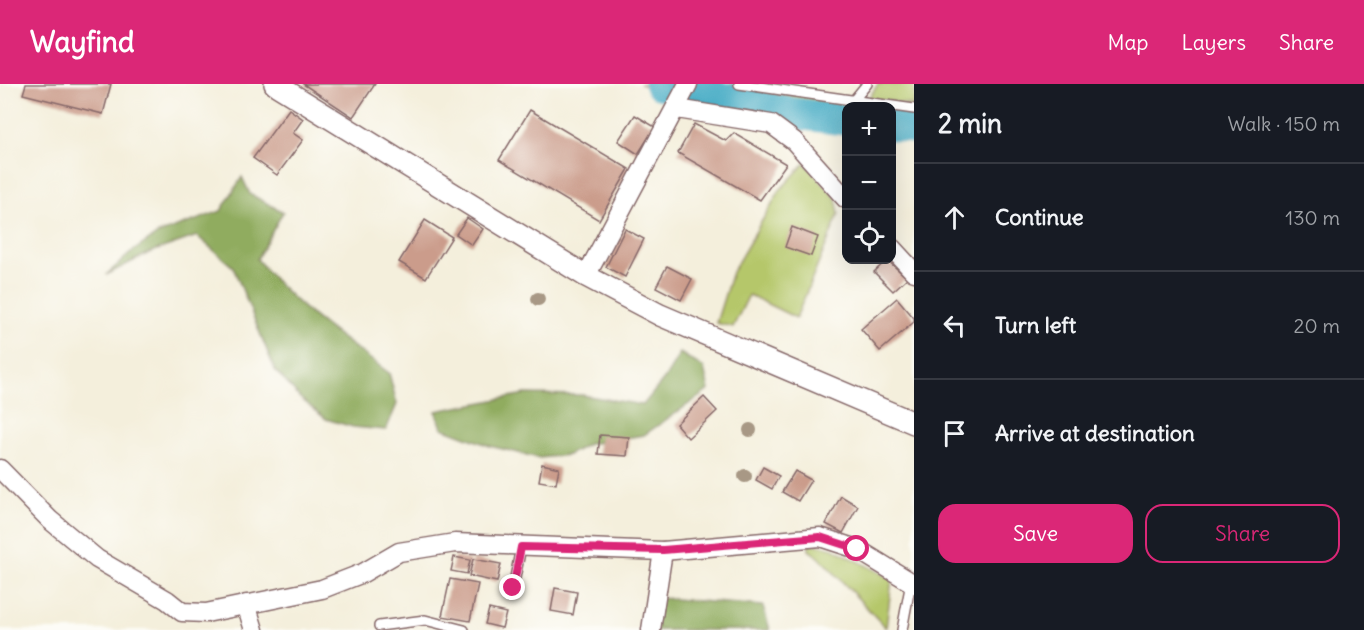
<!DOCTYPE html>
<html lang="en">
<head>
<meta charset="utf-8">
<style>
  :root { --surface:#171b24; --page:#20242c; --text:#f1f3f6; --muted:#9ea1a6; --line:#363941; --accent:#db2777 }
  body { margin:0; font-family:Delius,sans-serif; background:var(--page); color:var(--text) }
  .controls { position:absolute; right:18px; top:18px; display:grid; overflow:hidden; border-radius:12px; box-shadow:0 6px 24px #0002 }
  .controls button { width:54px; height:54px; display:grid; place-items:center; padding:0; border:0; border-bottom:2px solid var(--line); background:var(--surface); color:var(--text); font:30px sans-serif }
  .stop { position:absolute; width:18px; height:18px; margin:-14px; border:4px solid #db2777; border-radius:50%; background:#fff }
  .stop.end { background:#db2777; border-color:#fff; box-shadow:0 2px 6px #0008 }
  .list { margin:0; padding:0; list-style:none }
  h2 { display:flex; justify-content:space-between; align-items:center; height:78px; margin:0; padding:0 24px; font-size:26px }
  h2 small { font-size:20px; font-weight:400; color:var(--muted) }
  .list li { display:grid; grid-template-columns:39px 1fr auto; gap:18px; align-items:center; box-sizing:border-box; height:108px; padding:0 24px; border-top:2px solid var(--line) }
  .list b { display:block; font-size:22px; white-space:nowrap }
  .list em { font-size:20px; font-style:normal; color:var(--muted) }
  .actions { display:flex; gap:12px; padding:18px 24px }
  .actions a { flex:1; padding:14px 0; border:2px solid var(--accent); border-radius:18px; text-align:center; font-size:21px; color:var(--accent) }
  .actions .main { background:var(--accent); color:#fff }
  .icon { flex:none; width:33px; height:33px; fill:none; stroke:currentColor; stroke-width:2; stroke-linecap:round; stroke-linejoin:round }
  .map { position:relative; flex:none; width:914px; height:546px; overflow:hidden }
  header { display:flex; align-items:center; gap:36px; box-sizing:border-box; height:84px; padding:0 30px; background:var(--accent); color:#fff }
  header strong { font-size:28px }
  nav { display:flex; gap:33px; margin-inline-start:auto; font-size:21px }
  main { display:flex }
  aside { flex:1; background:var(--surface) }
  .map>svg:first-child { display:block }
  .green { fill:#b5c76b; stroke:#80734b; stroke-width:1.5 }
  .forest { fill:#90ac5f; stroke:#6d6645; stroke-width:1.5 }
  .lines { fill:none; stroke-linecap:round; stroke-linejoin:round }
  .river { stroke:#45abc5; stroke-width:32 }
  .building { fill:#cb9c8b }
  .service-casing { stroke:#866869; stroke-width:12 }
  .minor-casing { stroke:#866869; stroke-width:21 }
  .tertiary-casing { stroke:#866869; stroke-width:24 }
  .service { stroke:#fff; stroke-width:9 }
  .minor { stroke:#fff; stroke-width:18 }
  .tertiary { stroke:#fff; stroke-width:21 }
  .tree { fill:#a89885 }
  .route { stroke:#db2777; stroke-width:8 }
</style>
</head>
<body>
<header>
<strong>Wayfind</strong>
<nav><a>Map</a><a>Layers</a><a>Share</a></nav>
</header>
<main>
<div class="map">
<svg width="914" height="546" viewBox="0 0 914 546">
  <rect width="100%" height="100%" fill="#fdfcf7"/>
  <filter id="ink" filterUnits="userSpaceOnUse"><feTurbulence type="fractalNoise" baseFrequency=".0167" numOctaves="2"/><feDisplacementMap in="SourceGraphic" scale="12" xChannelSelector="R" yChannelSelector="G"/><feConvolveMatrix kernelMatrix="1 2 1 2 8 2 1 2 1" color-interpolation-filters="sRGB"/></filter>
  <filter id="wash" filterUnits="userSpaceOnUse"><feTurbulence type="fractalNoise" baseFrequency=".008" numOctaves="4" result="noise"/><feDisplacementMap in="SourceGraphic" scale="24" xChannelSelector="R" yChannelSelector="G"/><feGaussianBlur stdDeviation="1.35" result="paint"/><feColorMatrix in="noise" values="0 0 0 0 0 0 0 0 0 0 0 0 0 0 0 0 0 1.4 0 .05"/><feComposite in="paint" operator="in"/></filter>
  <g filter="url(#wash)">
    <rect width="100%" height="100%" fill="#f4efdc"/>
    <g class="green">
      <polygon points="640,0 732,0 777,9 914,23 914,58 892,54 892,22 846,22 846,45 691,16"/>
      <polygon points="878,0 914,0 914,21 869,14"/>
      <polygon points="805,79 836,114 839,130 796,234 749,211 733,243 716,239 732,188 780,106"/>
      <polygon points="809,459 833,464 892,495 886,544 820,474 809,466"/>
    </g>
    <g class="forest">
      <path d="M242 93 250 110 283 128 257 175C297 226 339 251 389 289L397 320 386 346 353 343 326 335 300 314 275 286 233 183 197 152 151 168 106 191 133 167 158 150 221 127Z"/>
      <polygon points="680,269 704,284 709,306 644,351 588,360 568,371 539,374 490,362 442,344 436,327 525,310 582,311 643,321 665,294"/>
      <polygon points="661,514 763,522 770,546 651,546"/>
    </g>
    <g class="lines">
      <g class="river">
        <polyline points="660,0 784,28 846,36"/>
        <polyline points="892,41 914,44"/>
      </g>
    </g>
    <g id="blocks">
      <g class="building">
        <polygon points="26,0 111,0 103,30 23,10"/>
        <polygon points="303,0 375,0 353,33"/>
        <polygon points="289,25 303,35 293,49 303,56 277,91 253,74"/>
        <polygon points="530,26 629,85 599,136 499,76"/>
        <polygon points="635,31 655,43 638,70 618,57"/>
        <polygon points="694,40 726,57 734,49 786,80 760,116 678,69"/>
        <polygon points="467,134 483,145 472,161 456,150"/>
        <polygon points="425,136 452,153 426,194 399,178"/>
        <polygon points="792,143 818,153 811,172 785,163"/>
        <polygon points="625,145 644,155 625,193 606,183"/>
        <polygon points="887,176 907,194 893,207 874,188"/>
        <polygon points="667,182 692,195 681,216 656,203"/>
        <polygon points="897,214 914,234 914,238 880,267 861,245"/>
        <polygon points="704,313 717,327 688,354 676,340"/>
        <polygon points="600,351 629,353 627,372 598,370"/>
        <polygon points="542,380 559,384 556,400 539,397"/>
        <polygon points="763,383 779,392 772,405 756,396"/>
        <polygon points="795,387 811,396 798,417 782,408"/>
        <polygon points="841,412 858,422 843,449 826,440"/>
        <polygon points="454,473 470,476 467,490 451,487"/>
        <polygon points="473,475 501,480 497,498 469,492"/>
        <polygon points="450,495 478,500 470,537 442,532"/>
        <polygon points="555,504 577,508 573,531 551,527"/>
        <polygon points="489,525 506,529 502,544 485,540"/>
      </g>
    </g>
  </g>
  <g filter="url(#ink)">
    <use href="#blocks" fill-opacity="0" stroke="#866869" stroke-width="1.5"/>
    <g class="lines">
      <defs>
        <g id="service">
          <polyline points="739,0 914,25"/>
          <polyline points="853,17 867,0"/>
          <polyline points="513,504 521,463"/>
          <polyline points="379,542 425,536 464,546"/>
          <polyline points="902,546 911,498"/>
        </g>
        <g id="minor">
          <polyline points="677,25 771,40 794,57 846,115"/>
          <polyline points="892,164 914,188"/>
          <polyline points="586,192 688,0"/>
          <polyline points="0,385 50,436 97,475 167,516 182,528 206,529 322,505 363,489 399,468 455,459 663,467 820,453 857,465 914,500"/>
          <polyline points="246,520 254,546"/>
          <polyline points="651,546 663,467"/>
        </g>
        <polyline id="tertiary" points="275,0 586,192 660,231 914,339"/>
      </defs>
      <use href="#service" class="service-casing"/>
      <use href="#minor" class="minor-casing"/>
      <use href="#tertiary" class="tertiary-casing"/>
      <use href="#service" class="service"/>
      <use href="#minor" class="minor"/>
      <use href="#tertiary" class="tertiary"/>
    </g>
    <g class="tree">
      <circle cx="538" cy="215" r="7"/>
      <circle cx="750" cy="346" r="7"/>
      <circle cx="745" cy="392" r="7"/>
    </g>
  </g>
  <g class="lines" filter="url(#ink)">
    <polyline class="route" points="513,504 521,463 663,466 820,453 857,465"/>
  </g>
</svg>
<div class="controls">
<button>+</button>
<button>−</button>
<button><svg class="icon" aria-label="locate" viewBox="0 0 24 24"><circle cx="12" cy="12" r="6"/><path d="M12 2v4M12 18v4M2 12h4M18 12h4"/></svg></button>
</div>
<div class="stop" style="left:857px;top:465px"></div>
<div class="stop end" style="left:513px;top:504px"></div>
</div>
<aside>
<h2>2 min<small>Walk · 150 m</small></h2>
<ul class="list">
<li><svg class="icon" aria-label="ahead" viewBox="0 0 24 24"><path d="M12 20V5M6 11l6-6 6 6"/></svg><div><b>Continue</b></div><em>130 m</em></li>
<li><svg class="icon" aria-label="left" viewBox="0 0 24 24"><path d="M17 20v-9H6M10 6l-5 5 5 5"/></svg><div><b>Turn left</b></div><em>20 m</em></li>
<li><svg class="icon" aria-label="arrive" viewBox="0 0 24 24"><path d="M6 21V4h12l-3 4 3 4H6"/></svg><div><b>Arrive at destination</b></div></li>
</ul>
<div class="actions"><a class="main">Save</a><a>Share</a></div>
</aside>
</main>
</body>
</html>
